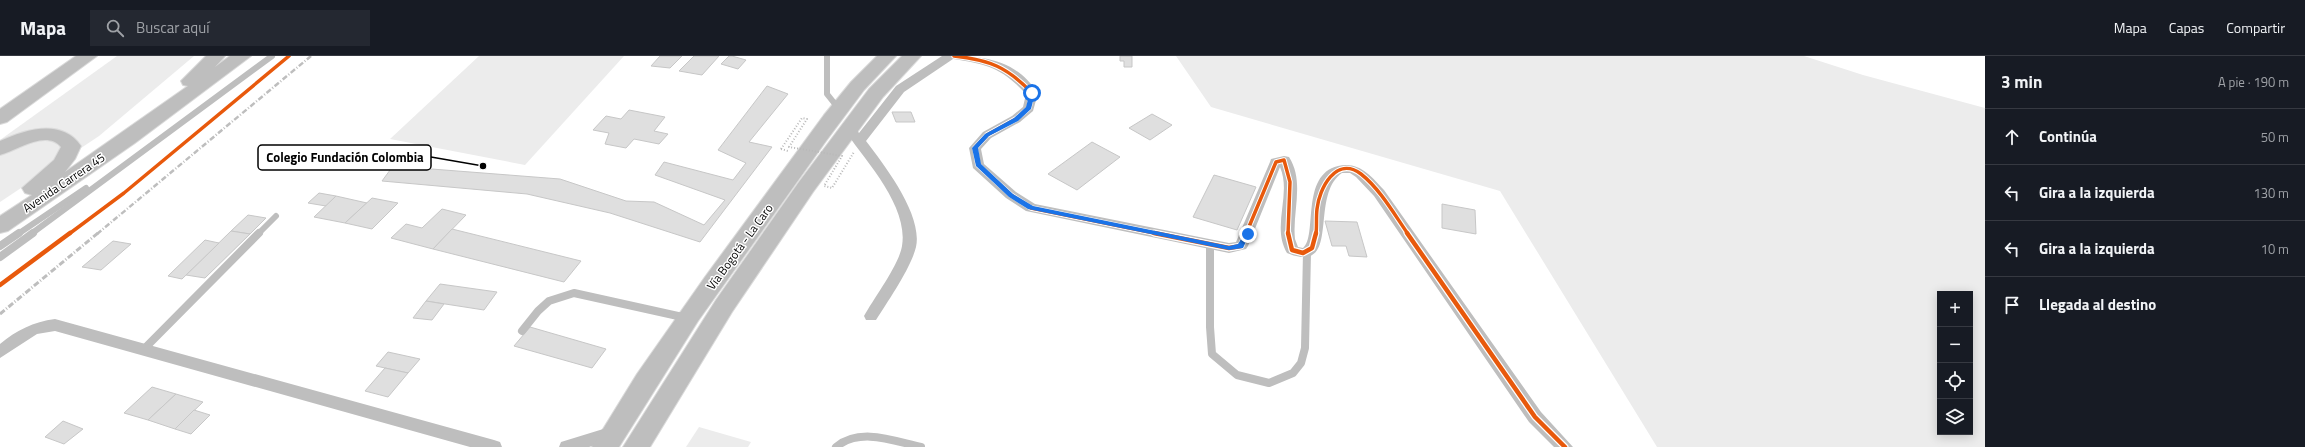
<!DOCTYPE html>
<html lang="es">
<head>
<meta charset="utf-8">
<style>
  :root { --surface:#171b24; --page:#242831; --text:#f1f3f6; --muted:#9ea1a6; --line:#363941 }
  body { margin:0; font-family:"Titillium Web",sans-serif; background:var(--page); color:var(--text) }
  .controls { position:absolute; right:12px; bottom:12px; display:grid; overflow:hidden; border-radius:0px; box-shadow:0 2px 10px #0003 }
  .controls button { width:36px; height:36px; display:grid; place-items:center; padding:0; border:0; border-bottom:1px solid var(--line); background:var(--surface); color:var(--text); font:20px sans-serif }
  .stop { position:absolute; width:12px; height:12px; margin:-9px; border:3px solid #1a73e8; border-radius:50%; background:#fff }
  .stop.end { background:#1a73e8; border-color:#fff; box-shadow:0 1px 4px #0008 }
  .list { margin:0; padding:0; list-style:none }
  h2 { display:flex; justify-content:space-between; align-items:center; height:52px; margin:0; padding:0 16px; font-size:17px }
  h2 small { font-size:13px; font-weight:400; color:var(--muted) }
  .list li { display:grid; grid-template-columns:26px 1fr auto; gap:12px; align-items:center; box-sizing:border-box; height:56px; padding:0 16px; border-top:1px solid var(--line) }
  .list b { display:block; font-size:15px; white-space:nowrap }
  .list em { font-size:13px; font-style:normal; color:var(--muted) }
  .icon { flex:none; width:22px; height:22px; fill:none; stroke:currentColor; stroke-width:2; stroke-linecap:round; stroke-linejoin:round }
  .map { position:relative; flex:none; width:1985px; height:391px; overflow:hidden }
  header { display:flex; align-items:center; gap:24px; box-sizing:border-box; height:56px; padding:0 20px; background:var(--surface); border-bottom:1px solid var(--line) }
  header strong { font-size:19px }
  nav { display:flex; gap:22px; margin-inline-start:auto; font-size:14px }
  .search { width:280px; height:36px; background:var(--page); display:flex; align-items:center; gap:10px; box-sizing:border-box; padding:0 14px; border-radius:0px; color:var(--muted); font-size:15px }
  main { display:flex }
  aside { flex:1; background:var(--surface) }
  .map>svg:first-child { display:block }
  .green { fill:#ececec; fill-rule:evenodd }
  .building { fill:#dfdfdf; stroke:#c7c7c7 }
  .lines { fill:none; stroke-linecap:round; stroke-linejoin:round }
  .primary-casing { stroke:#dbdbdb; stroke-width:2 }
  .trunk-casing { stroke:#dbdbdb; stroke-width:2 }
  .path { stroke:#b9b9b9; stroke-width:2; stroke-dasharray:1 2; stroke-linecap:butt }
  .service-far1 { stroke:#bebebe; stroke-width:6 }
  .service { stroke:#bebebe; stroke-width:8 }
  .minor { fill:#bebebe; fill-rule:evenodd }
  .primary { fill:#bebebe; fill-rule:evenodd }
  .trunk { fill:#bebebe; fill-rule:evenodd }
  .rail-far1 { stroke:#bebebe; stroke-width:2.5; stroke-dasharray:5.5 2 1 2; stroke-linecap:butt }
  .rail { stroke:#bebebe; stroke-width:3; stroke-dasharray:6 2 1 2; stroke-linecap:butt }
  .path-bridge { stroke:#b9b9b9; stroke-width:2; stroke-dasharray:1 2; stroke-linecap:butt }
  .cycleway-far1-casing { stroke:#fff; stroke-width:5.5 }
  .cycleway-casing { stroke:#fff; stroke-width:7 }
  .cycleway-far1 { stroke:#e8590c; stroke-width:3.5 }
  .cycleway { stroke:#e8590c; stroke-width:4.5 }
  .route { fill:#1a73e8 }
  .labels { text-anchor:middle; stroke-width:3; stroke-linejoin:round; paint-order:stroke }
  .street-label { font-size:12px; fill:#000; stroke:#fff }
  .leader { fill:none; stroke:#000; stroke-width:1.5 }
  .callout-dot { fill:#000; stroke:#fff; stroke-width:1.5 }
  .callout { fill:#fff; stroke:#000; stroke-width:1.5 }
  .callout-label { font-size:13px; text-anchor:middle; font-weight:bold; fill:#000 }
</style>
</head>
<body>
<header>
<strong>Mapa</strong>
<div class="search"><svg class="icon" aria-label="search" viewBox="0 0 24 24"><circle cx="10" cy="10" r="6"/><path d="M15 15l6 6"/></svg>Buscar aquí</div>
<nav><a>Mapa</a><a>Capas</a><a>Compartir</a></nav>
</header>
<main>
<div class="map">
<svg width="1985" height="391" viewBox="0 0 1985 391">
  <rect width="100%" height="100%" fill="#fff"/>
  <g class="green">
    <polygon points="117,0 194,0 99,80 0,146 0,84"/>
    <polygon points="479,0 624,0 525,109 390,83"/>
    <path d="M1176 0H1804L1863 19 1985 52V391H1657L1500 135 1211 51ZM1940 238H1970V376H1940Z"/>
    <polygon points="699,371 751,386 748,391 686,391"/>
  </g>
  <g class="building">
    <polygon points="660,0 682,0 670,12 651,10"/>
    <polygon points="694,0 719,0 702,19 679,15"/>
    <polygon points="729,0 732,0 746,4 738,13 721,8"/>
    <polygon points="1120,0 1132,0 1132,11 1124,11 1124,5 1120,5"/>
    <polygon points="767,30 788,38 749,86 772,91 700,186 610,157 527,138 382,125 393,110 560,123 626,145 654,146 704,169 725,144 655,119 664,106 733,124 746,107 718,94"/>
    <polygon points="629,54 665,61 654,75 668,78 659,88 634,83 626,92 605,88 609,77 593,74 606,60 621,63"/>
    <polygon points="892,56 911,56 915,66 896,66"/>
    <polygon points="1152,58 1172,69 1150,84 1129,72"/>
    <polygon points="1092,86 1120,101 1077,134 1048,118"/>
    <polygon points="1214,119 1256,131 1237,174 1193,161"/>
    <polygon points="319,137 336,140 326,150 308,147"/>
    <polygon points="336,140 367,147 345,167 314,161"/>
    <polygon points="372,142 398,147 372,173 345,167"/>
    <polygon points="1442,148 1475,154 1476,178 1442,172"/>
    <polygon points="442,153 466,159 433,193 391,182 406,168 422,172"/>
    <polygon points="248,159 266,162 250,178 231,175"/>
    <polygon points="1325,165 1357,166 1367,201 1349,200 1346,190 1332,190"/>
    <polygon points="452,173 581,205 564,226 433,193"/>
    <polygon points="231,175 250,178 205,222 186,219"/>
    <polygon points="205,184 219,187 182,223 168,220"/>
    <polygon points="113,185 131,188 101,214 82,211"/>
    <polygon points="440,228 497,236 484,254 426,245"/>
    <polygon points="426,245 444,248 432,264 413,262"/>
    <polygon points="530,271 606,293 592,312 514,290"/>
    <polygon points="388,296 420,303 408,317 376,310"/>
    <polygon points="385,312 408,317 388,341 365,335"/>
    <polygon points="152,331 176,338 148,364 124,357"/>
    <polygon points="176,338 203,346 175,373 148,364"/>
    <polygon points="194,354 210,359 191,378 175,373"/>
    <polygon points="63,365 83,373 64,388 45,381"/>
  </g>
  <g class="lines">
    <defs>
      <g id="primary">
        <polygon points="877,0 896,0 864,34 826,85 698,265 619,391 592,391 637,318 705,221 824,59 851,26"/>
        <polygon points="902,0 921,0 883,41 813,136 732,256 650,391 623,391 716,244 799,126 869,33"/>
      </g>
      <g id="trunk">
        <polygon points="76,0 97,0 7,66 0,68 0,53"/>
        <path d="M206 0H225L215 11 230 0H251L135 87 8 175 0 177V160L32 139 25 137 22 132 54 104 61 91C46 73 16 95 0 99V85C26 73 62 62 81 90L75 103 65 116 188 30 183 29 181 25Z"/>
      </g>
    </defs>
    <use href="#primary" class="primary-casing"/>
    <use href="#trunk" class="trunk-casing"/>
    <polyline class="path" points="781,93 788,95"/>
    <g class="service-far1">
      <polyline points="827,0 827,38 839,53"/>
      <polyline points="18,178 86,132"/>
      <polyline points="31,178 272,0"/>
      <polyline points="258,178 276,160"/>
    </g>
    <g class="service">
      <polyline points="1210,188 1210,271 1212,298 1237,319 1269,327 1293,317 1301,307 1305,292 1307,196"/>
      <polyline points="0,190 19,177"/>
      <polyline points="0,201 33,177"/>
      <polyline points="522,275 538,255 549,245 574,237 687,262"/>
      <polyline points="144,293 259,177"/>
      <path d="M836 391C860 371 894 385 921 391"/>
    </g>
    <g class="minor">
      <path d="M942 0C982 0 1013 1 1038 37L1033 55 1020 66 991 82 981 93 984 108 1016 136 1035 148 1229 187 1236 186 1270 106 1271 103 1284 100 1289 101C1305 126 1292 156 1295 183L1298 191 1303 192C1318 180 1300 119 1338 110 1359 105 1371 120 1384 134L1541 356 1573 391H1554L1529 366 1374 140 1356 121 1350 117H1342C1308 140 1343 220 1287 197 1271 170 1292 139 1280 111L1248 190 1246 193 1229 197 1026 155 1006 142 973 112 969 92 983 76 1012 60 1023 51 1026 38C1002 12 987 8 953 3L904 36 866 85C885 110 923 159 916 191 911 212 888 245 876 264H866L864 260C874 242 899 209 902 190 909 149 863 102 843 72L845 69H853L859 77 896 30Z"/>
      <path d="M55 263 494 384 500 386 502 391H470L55 275 37 278 0 302V288C17 274 33 266 55 263Z"/>
      <polygon points="613,370 619,372 621,377 619,382 589,391 559,391 561,386"/>
    </g>
    <use href="#primary" class="primary"/>
    <use href="#trunk" class="trunk"/>
    <polyline class="rail-far1" points="97,178 311,0"/>
    <polyline class="rail" points="0,258 98,177"/>
    <polyline class="path-bridge" points="781,93 802,62 807,63 789,91 842,100 824,130 832,132 854,96"/>
    <defs>
      <g id="cycleway-far1">
        <path d="M954 0C990 4 1007 11 1032 37L1029 52 1016 63 987 79 975 92 978 109 1011 139 1031 152 1159 178"/>
        <polyline points="69,178 124,137 289,0"/>
        <polyline points="1246,178 1276,106 1284,104 1290,126 1288,178"/>
        <path d="M1316 178C1317 170 1316 162 1317 153 1319 133 1336 99 1361 118 1380 133 1394 158 1408 178"/>
      </g>
      <g id="cycleway">
        <polyline points="1154,177 1229,192 1241,190 1246,177"/>
        <polyline points="1288,177 1292,194 1303,197 1312,192 1316,177"/>
        <polyline points="1407,177 1535,361 1565,391"/>
        <polyline points="0,229 70,177"/>
      </g>
    </defs>
    <use href="#cycleway-far1" class="cycleway-far1-casing"/>
    <use href="#cycleway" class="cycleway-casing"/>
    <use href="#cycleway-far1" class="cycleway-far1"/>
    <use href="#cycleway" class="cycleway"/>
  </g>
  <polygon class="route" points="1030,36 1035,37 1031,53 1018,65 989,80 978,92 981,108 1013,138 1033,150 1229,190 1238,188 1245,177 1250,177 1243,192 1229,194 1028,153 1009,141 976,110 972,92 985,78 1014,62 1026,51"/>
  <g class="labels">
    <g class="street-label">
      <text transform="translate(64 127) rotate(-34)" y="4">Avenida Carrera 45</text>
      <text transform="translate(740 191) rotate(-54)" y="4">Vía Bogotá - La Caro</text>
    </g>
  </g>
  <path class="leader" d="M483 110L431 101"/>
  <circle class="callout-dot" cx="483" cy="110" r="4"/>
  <rect class="callout" x="258" y="89" width="173" height="25" rx="4"/>
  <g class="callout-label">
    <text x="345" y="106">Colegio Fundación Colombia</text>
  </g>
</svg>
<div class="controls">
<button>+</button>
<button>−</button>
<button><svg class="icon" aria-label="locate" viewBox="0 0 24 24"><circle cx="12" cy="12" r="6"/><path d="M12 2v4M12 18v4M2 12h4M18 12h4"/></svg></button>
<button><svg class="icon" aria-label="layers" viewBox="0 0 24 24"><path d="M12 4l9 5-9 5-9-5zM3 14l9 5 9-5"/></svg></button>
</div>
<div class="stop" style="left:1032px;top:37px"></div>
<div class="stop end" style="left:1248px;top:178px"></div>
</div>
<aside>
<h2>3 min<small>A pie · 190 m</small></h2>
<ul class="list">
<li><svg class="icon" aria-label="ahead" viewBox="0 0 24 24"><path d="M12 20V5M6 11l6-6 6 6"/></svg><div><b>Continúa</b></div><em>50 m</em></li>
<li><svg class="icon" aria-label="left" viewBox="0 0 24 24"><path d="M17 20v-9H6M10 6l-5 5 5 5"/></svg><div><b>Gira a la izquierda</b></div><em>130 m</em></li>
<li><svg class="icon" aria-label="left" viewBox="0 0 24 24"><path d="M17 20v-9H6M10 6l-5 5 5 5"/></svg><div><b>Gira a la izquierda</b></div><em>10 m</em></li>
<li><svg class="icon" aria-label="arrive" viewBox="0 0 24 24"><path d="M6 21V4h12l-3 4 3 4H6"/></svg><div><b>Llegada al destino</b></div></li>
</ul>
</aside>
</main>
</body>
</html>
